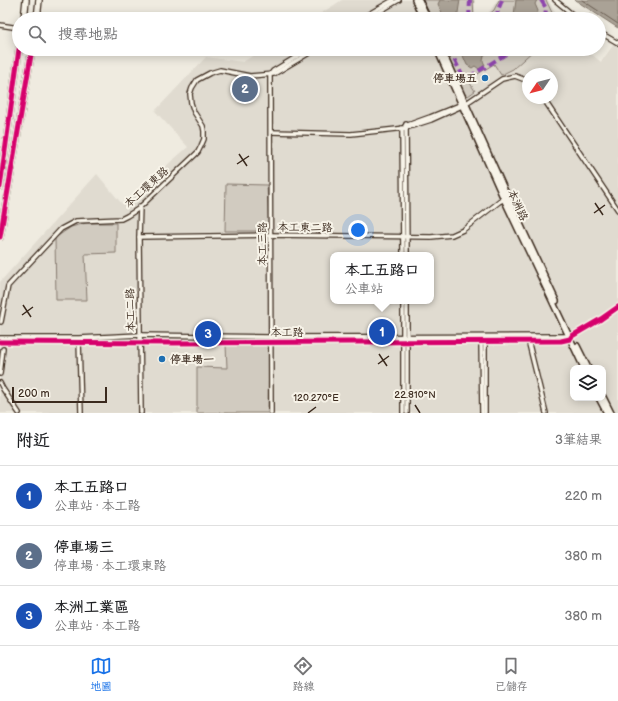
<!DOCTYPE html>
<html lang="zh-TW">
<head>
<meta charset="utf-8">
<style>
  :root { --surface:#fff; --page:#f2f2f2; --text:#202124; --muted:#757577; --line:#e0e0e0; --accent:#1a73e8 }
  body { margin:0; font-family:"Balsamiq Sans","LXGW WenKai TC",sans-serif; background:var(--page); color:var(--text) }
  .controls { position:absolute; right:12px; bottom:12px; display:grid; overflow:hidden; border-radius:8px; box-shadow:0 2px 10px #0003 }
  .controls button { width:36px; height:36px; display:grid; place-items:center; padding:0; border:0; border-bottom:1px solid var(--line); background:var(--surface); color:var(--text); font:20px sans-serif }
  .compass { position:absolute; left:522px; top:68px; width:36px; height:36px; border-radius:50%; background:var(--surface); box-shadow:0 2px 10px #0003; rotate:235deg }
  .scale { position:absolute; left:12px; bottom:10px; width:95px; box-sizing:border-box; padding-left:4px; border:2px solid #3b2a1e; border-top:0; font-size:11px; line-height:14px; white-space:nowrap; color:#3b2a1e; -webkit-text-stroke:3px #f7f3e8; paint-order:stroke }
  .you { position:absolute; left:358px; top:230px; width:14px; height:14px; margin:-10px; border:3px solid #fff; border-radius:50%; background:#1a73e8; box-shadow:0 0 0 6px #1a73e833 }
  .badge { display:grid; place-items:center; width:26px; height:26px; border-radius:50%; background:var(--accent); color:#fff; font-size:13px; font-weight:700 }
  .pin { position:absolute; translate:-50% -50%; border:2px solid #fff; box-shadow:0 1px 4px #0006 }
  .popup { position:absolute; left:330px; top:252px; width:104px; height:52px; box-sizing:border-box; display:grid; place-content:center; border-radius:8px; background:var(--surface); filter:drop-shadow(0 1px 3px #0005); font-size:13px; white-space:nowrap; color:var(--muted) }
  .popup b { font-size:15px; color:var(--text) }
  .popup::after { content:''; position:absolute; left:50%; top:100%; margin-left:-8px; border:8px solid transparent; border-top-color:var(--surface) }
  .list { margin:0; padding:0; list-style:none }
  h2 { display:flex; justify-content:space-between; align-items:center; height:52px; margin:0; padding:0 16px; font-size:17px }
  h2 small { font-size:13px; font-weight:400; color:var(--muted) }
  .list li { display:grid; grid-template-columns:26px 1fr auto; gap:12px; align-items:center; box-sizing:border-box; height:60px; padding:0 16px; border-top:1px solid var(--line) }
  .list b { display:block; font-size:15px; white-space:nowrap }
  .list p { margin:0; font-size:13px; white-space:nowrap; color:var(--muted) }
  .list em { font-size:13px; font-style:normal; color:var(--muted) }
  .icon { flex:none; width:22px; height:22px; fill:none; stroke:currentColor; stroke-width:2; stroke-linecap:round; stroke-linejoin:round }
  .map { position:relative; flex:none; width:618px; height:413px; overflow:hidden }
  .search { position:absolute; background:var(--surface); box-shadow:0 2px 10px #0003; left:12px; right:12px; top:12px; height:44px; display:flex; align-items:center; gap:10px; box-sizing:border-box; padding:0 14px; border-radius:22px; color:var(--muted); font-size:15px }
  .sheet { height:232px; background:var(--surface) }
  nav { display:flex; justify-content:space-around; align-items:center; box-sizing:border-box; height:56px; border-top:1px solid var(--line); background:var(--surface); font-size:11px; color:var(--muted) }
  nav a { display:grid; justify-items:center; gap:2px }
  nav .on { color:var(--accent) }
  .map>svg:first-child { display:block }
  .built { fill:#e0dbd0; fill-rule:evenodd }
  .green { fill:#d1cbc0; stroke:#867a6f }
  .water { fill:#aaa296; stroke:#7e7266 }
  .lines { fill:none; stroke-linecap:round; stroke-linejoin:round }
  .shore { stroke:#675a4e; stroke-width:1 }
  .minor-casing { stroke:#3b2a1e; stroke-width:6 }
  .secondary-casing { stroke:#3b2a1e; stroke-width:8 }
  .primary-casing { stroke:#3b2a1e; stroke-width:8 }
  .minor { stroke:#f7f3e8; stroke-width:3.5 }
  .secondary { stroke:#f7f3e8; stroke-width:5 }
  .primary { stroke:#f7f3e8; stroke-width:5.5 }
  .quiet { stroke:#8e44ad; stroke-width:4; stroke-dasharray:8 4; stroke-linecap:butt }
  .cycleway-casing { stroke:#f7f3e8; stroke-width:8 }
  .cycleway { stroke:#d6006c; stroke-width:5 }
  .ticks { fill:none; stroke:#3b2a1e; stroke-width:1.5 }
  .poi-dot { fill:#1f6fb2; stroke:#f7f3e8; stroke-width:1.5 }
  .labels { text-anchor:middle; stroke-width:4; stroke-linejoin:round; paint-order:stroke }
  .poi-label { font-size:11px; font-weight:bold; fill:#3b2a1e; stroke:#f7f3e8; text-anchor:end }
  .street-label { font-size:11px; fill:#3b2a1e; stroke:#f7f3e8 }
  .ticks-label { font-size:10px; text-anchor:middle; fill:#3b2a1e; stroke:#f7f3e8; stroke-width:4; stroke-linejoin:round; paint-order:stroke }
</style>
</head>
<body>
<div class="map">
<svg width="618" height="413" viewBox="0 0 618 413">
  <rect width="100%" height="100%" fill="#efebe0"/>
  <filter id="ink" filterUnits="userSpaceOnUse"><feTurbulence type="fractalNoise" baseFrequency=".025" numOctaves="2"/><feDisplacementMap in="SourceGraphic" scale="8" xChannelSelector="R" yChannelSelector="G"/><feConvolveMatrix kernelMatrix="1 2 1 2 8 2 1 2 1" color-interpolation-filters="sRGB"/></filter>
  <g filter="url(#ink)">
    <g class="built">
      <polygon points="342,0 475,0 475,16 481,18 490,11 497,0 548,0 560,19 312,19"/>
      <path d="M617 40H618V413H0V282L97 174 122 204 188 147 155 111 206 57 243 62 263 49H585L601 62ZM528 74H552V98H528ZM333 255H431V301H333ZM573 368H603V398H573Z"/>
    </g>
    <g class="green">
      <polygon points="422,0 473,0 474,19 430,19"/>
      <polygon points="499,0 546,0 555,19 484,19 494,10"/>
      <polygon points="443,49 535,49 513,69 501,75 494,64 468,80 475,91 468,96 464,94"/>
      <polygon points="226,184 267,185 269,229 265,231 225,231"/>
      <polygon points="86,223 116,223 116,253 85,254 87,300 56,300 55,238 71,227"/>
      <polygon points="226,345 265,345 269,348 268,413 197,413 197,367 227,368"/>
    </g>
    <g class="water">
      <polygon points="440,0 460,0 457,19 445,19 438,4"/>
      <polygon points="516,0 537,0 535,4 538,11 535,19 512,19 514,15"/>
      <polygon points="575,0 618,0 618,28"/>
      <polygon points="460,49 493,49 484,55 483,61 485,65 479,69 475,66 472,68 467,65"/>
    </g>
    <g class="lines">
      <polyline class="shore" points="582,0 618,24"/>
      <defs>
        <g id="minor">
          <polyline points="555,0 578,19"/>
          <polyline points="360,19 393,0"/>
          <polyline points="367,19 399,0"/>
          <polyline points="0,25 19,28"/>
          <polyline points="599,32 618,43"/>
          <polyline points="270,75 271,413"/>
          <polyline points="270,75 273,71 309,49"/>
          <polyline points="543,98 618,210"/>
          <polyline points="406,124 407,255"/>
          <polyline points="405,126 430,117 462,104"/>
          <polyline points="402,128 403,255"/>
          <polyline points="271,132 351,134 406,128 431,120 462,106 502,79 515,76 528,81"/>
          <polyline points="140,206 139,237 141,413"/>
          <polyline points="139,237 271,235 431,237 452,235 463,230 499,202 505,199"/>
          <polyline points="403,301 403,413"/>
          <polyline points="407,301 407,413"/>
          <polyline points="1,322 8,286 61,229 76,221 121,219 127,216 138,209 198,152 201,146 204,139 204,131 203,126 194,112 191,103 190,94 192,88 197,80 210,73 220,70 250,76 274,74 316,49"/>
          <polyline points="0,338 79,338 140,335 271,337 569,336"/>
          <polyline points="79,340 81,413"/>
          <polyline points="485,340 485,413"/>
          <polyline points="528,340 546,413"/>
          <polyline points="481,341 482,413"/>
          <polyline points="0,342 174,343 561,341 570,339 572,336 601,319 618,307"/>
          <polyline points="0,374 3,349"/>
          <polyline points="0,383 3,389 19,413"/>
        </g>
        <g id="secondary">
          <polyline points="415,0 423,19"/>
          <polyline points="419,0 428,19"/>
          <polyline points="437,49 504,199 584,368"/>
          <polyline points="441,49 508,198 556,301"/>
          <polyline points="577,346 588,368"/>
          <polyline points="603,397 611,413"/>
          <polyline points="599,398 607,413"/>
        </g>
        <g id="primary">
          <polyline points="24,19 26,0"/>
          <polyline points="37,19 39,0"/>
          <polyline points="0,187 19,49"/>
          <polyline points="0,237 32,49"/>
        </g>
      </defs>
      <use href="#minor" class="minor-casing"/>
      <use href="#secondary" class="secondary-casing"/>
      <use href="#primary" class="primary-casing"/>
      <use href="#minor" class="minor"/>
      <use href="#secondary" class="secondary"/>
      <use href="#primary" class="primary"/>
      <g class="quiet">
        <polyline points="541,0 546,8 545,19"/>
        <polyline points="469,19 470,0"/>
        <polyline points="496,19 498,10 502,0"/>
        <polyline points="449,49 461,73 465,77 469,77 514,49"/>
      </g>
      <defs>
        <g id="cycleway">
          <polyline points="0,187 19,49"/>
          <polyline points="0,237 32,49"/>
          <polyline points="0,342 174,343 561,341 570,339 572,336 601,319 618,307"/>
        </g>
      </defs>
      <use href="#cycleway" class="cycleway-casing"/>
      <use href="#cycleway" class="cycleway"/>
    </g>
  </g>
  <path class="ticks" d="M239 154 247 166M237 164 249 156M595 203 603 215M594 213 605 205M23 305 31 317M22 315 33 307M379 354 387 366M378 364 389 356M415 405 420 413M308 413 316 407"/>
  <g class="poi-dot">
    <circle cx="485" cy="78" r="4"/>
    <circle cx="162" cy="359" r="4"/>
  </g>
  <g class="labels">
    <g class="poi-label">
      <text x="477" y="82">停車場五</text>
      <text x="170" y="363" text-anchor="start">停車場一</text>
    </g>
    <g class="street-label">
      <text transform="translate(146 187) rotate(-42)" y="4">本工環東路</text>
      <text transform="translate(518 205) rotate(65)" y="4">本洲路</text>
      <text transform="translate(305 227) rotate(1)" y="4">本工東二路</text>
      <text transform="translate(262 244) rotate(-90)" y="4">本工三路</text>
      <text transform="translate(130 310) rotate(-91)" y="4">本工二路</text>
      <text x="287" y="336">本工路</text>
    </g>
  </g>
  <g class="ticks-label">
    <text x="415" y="398">22.810°N</text>
    <text x="316" y="401">120.270°E</text>
  </g>
</svg>
<div class="controls">
<button><svg class="icon" aria-label="layers" viewBox="0 0 24 24"><path d="M12 4l9 5-9 5-9-5zM3 14l9 5 9-5"/></svg></button>
</div>
<svg class="compass" viewBox="-18 -18 36 36"><path d="M0-13l5 13h-10z" fill="#e53935"/><path d="M0 13l5-13h-10z" fill="#757577"/></svg>
<div class="scale">200 m</div>
<div class="you"></div>
<div class="pin badge" style="left:382px;top:332px;background:#1a4fb4">1</div>
<div class="popup"><b>本工五路口</b>公車站</div>
<div class="pin badge" style="left:245px;top:89px;background:#5c6f8a">2</div>
<div class="pin badge" style="left:208px;top:334px;background:#1a4fb4">3</div>
<div class="search"><svg class="icon" aria-label="search" viewBox="0 0 24 24"><circle cx="10" cy="10" r="6"/><path d="M15 15l6 6"/></svg>搜尋地點</div>
</div>
<section class="sheet">
<h2>附近<small>3筆結果</small></h2>
<ul class="list">
<li><span class="badge" style="background:#1a4fb4">1</span><div><b>本工五路口</b><p>公車站 · 本工路</p></div><em>220 m</em></li>
<li><span class="badge" style="background:#5c6f8a">2</span><div><b>停車場三</b><p>停車場 · 本工環東路</p></div><em>380 m</em></li>
<li><span class="badge" style="background:#1a4fb4">3</span><div><b>本洲工業區</b><p>公車站 · 本工路</p></div><em>380 m</em></li>
</ul>
</section>
<nav>
<a class="on"><svg class="icon" aria-label="map" viewBox="0 0 24 24"><path d="M3 6l6-2 6 2 6-2v14l-6 2-6-2-6 2zM9 4v14M15 6v14"/></svg>地圖</a>
<a><svg class="icon" aria-label="directions" viewBox="0 0 24 24"><path d="M12 3l9 9-9 9-9-9zM9 14v-3h6M13 9l2 2-2 2"/></svg>路線</a>
<a><svg class="icon" aria-label="saved" viewBox="0 0 24 24"><path d="M7 4h10v16l-5-4-5 4z"/></svg>已儲存</a>
</nav>
</body>
</html>
